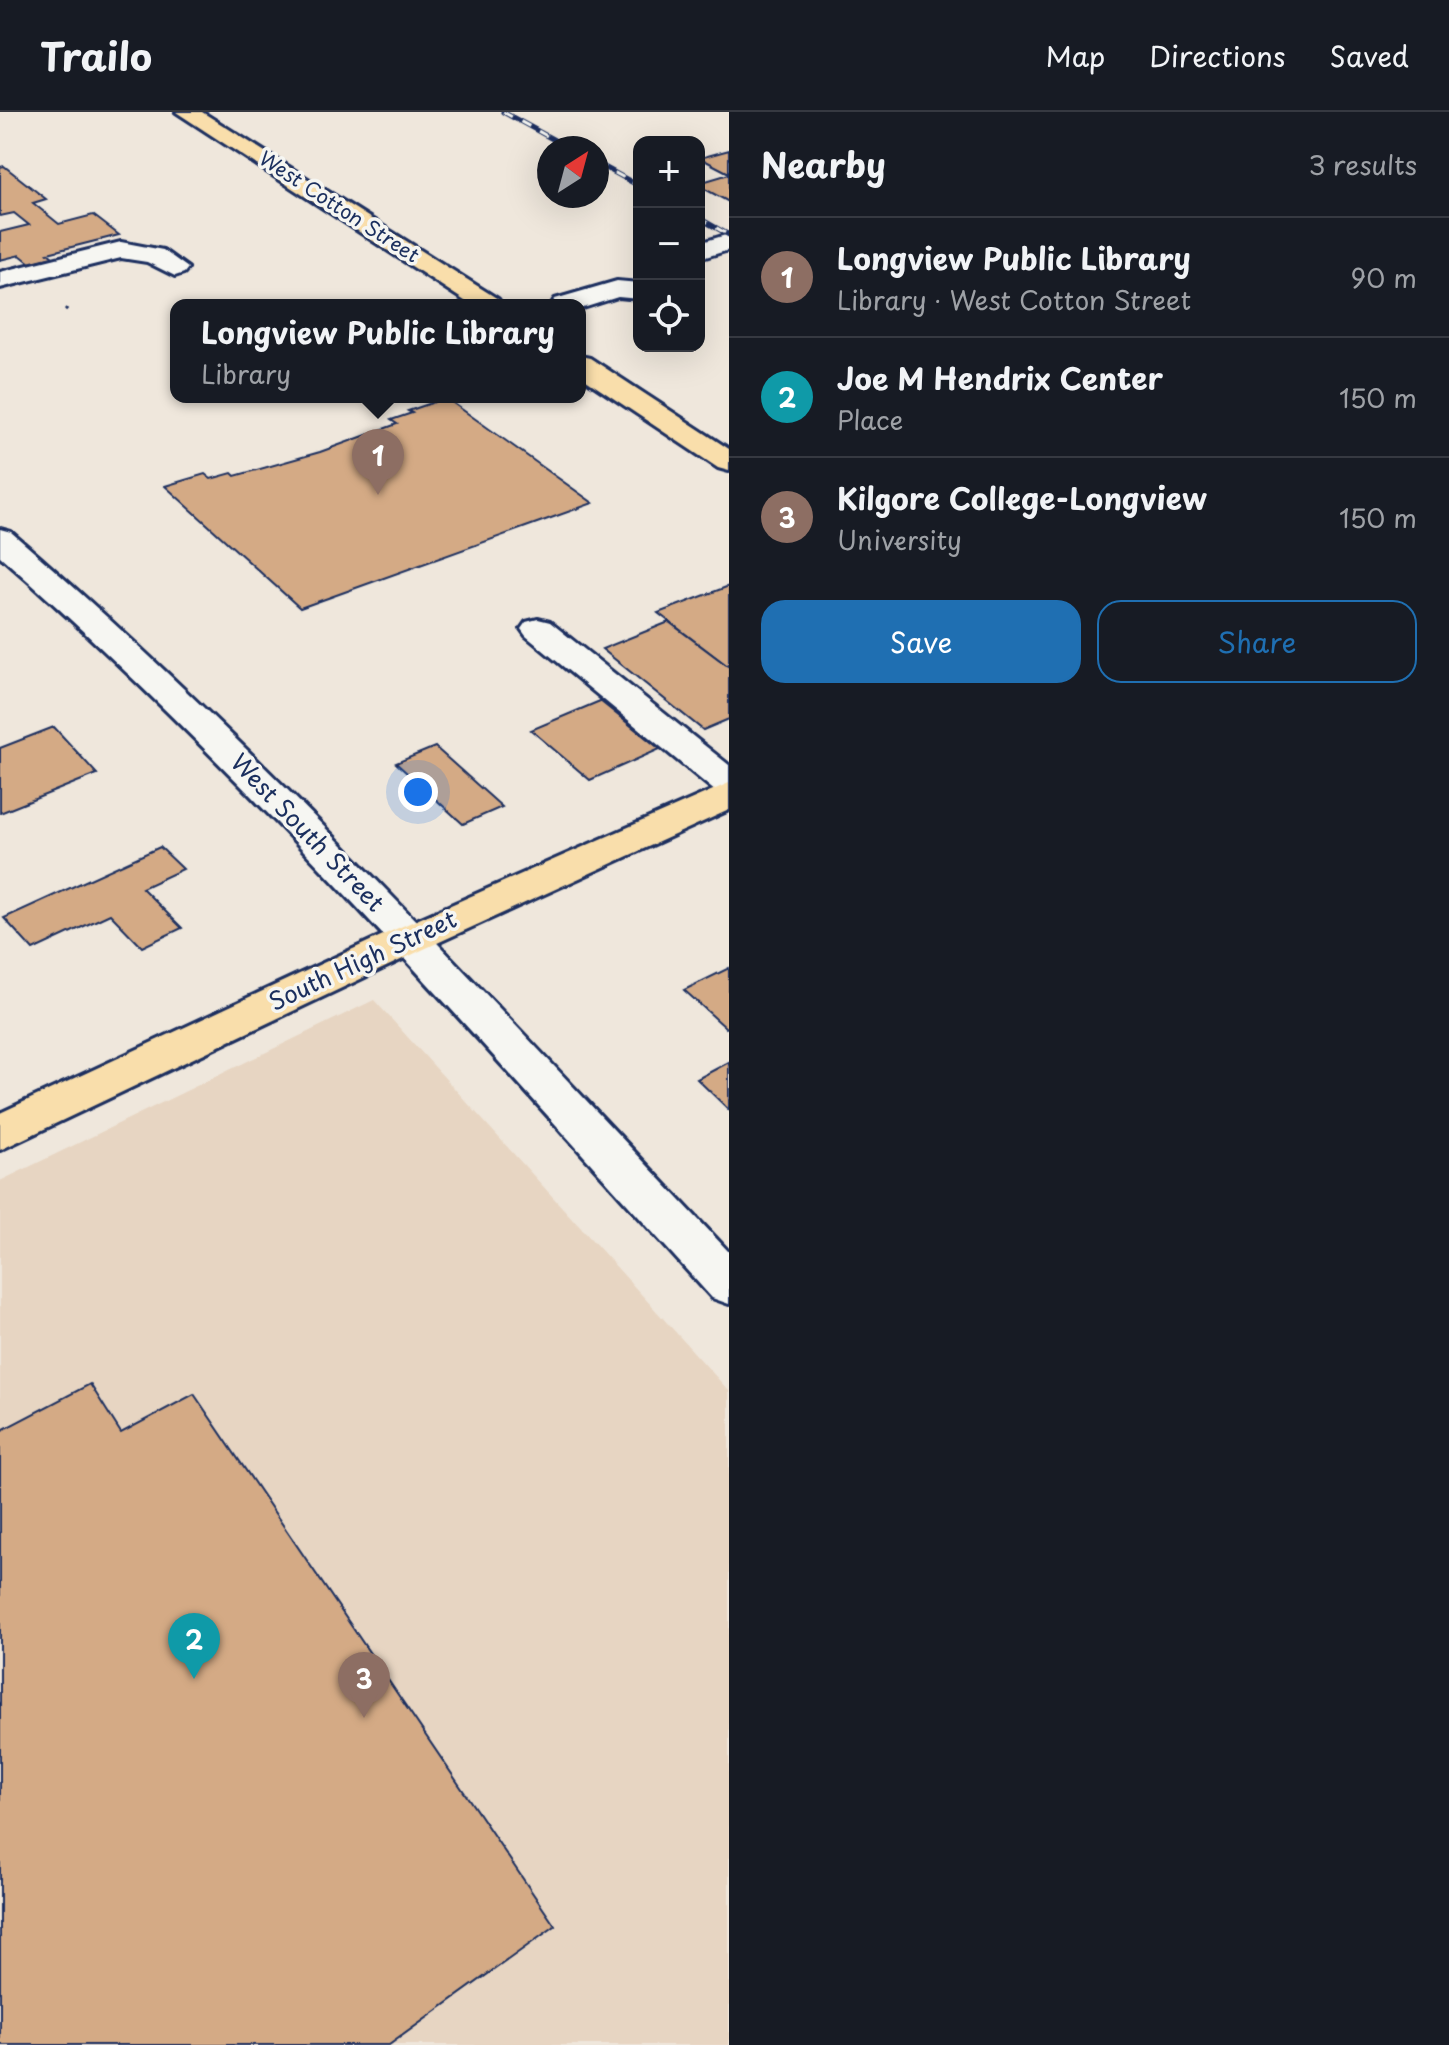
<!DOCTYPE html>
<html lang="en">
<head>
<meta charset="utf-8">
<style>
  :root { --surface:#171b24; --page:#20242c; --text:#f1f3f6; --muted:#9ea1a6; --line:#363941; --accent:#1f6fb2 }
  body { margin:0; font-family:"Playpen Sans",sans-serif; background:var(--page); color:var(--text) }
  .controls { position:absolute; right:24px; top:24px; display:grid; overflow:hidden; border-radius:16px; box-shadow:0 8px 32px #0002 }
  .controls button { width:72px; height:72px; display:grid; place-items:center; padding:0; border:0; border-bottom:2px solid var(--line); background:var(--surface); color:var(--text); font:40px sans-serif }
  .compass { position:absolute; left:537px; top:24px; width:72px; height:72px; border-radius:50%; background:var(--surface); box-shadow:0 8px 32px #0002; rotate:36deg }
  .you { position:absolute; left:418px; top:680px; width:28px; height:28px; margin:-20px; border:6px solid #fff; border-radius:50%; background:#1a73e8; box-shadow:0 0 0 12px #1a73e833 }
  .badge { display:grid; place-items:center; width:52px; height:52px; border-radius:50%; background:var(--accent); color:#fff; font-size:26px; font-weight:700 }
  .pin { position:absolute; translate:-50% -66px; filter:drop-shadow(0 2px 4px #0008) }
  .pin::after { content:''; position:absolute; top:42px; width:28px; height:24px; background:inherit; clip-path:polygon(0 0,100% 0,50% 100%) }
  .popup { position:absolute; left:170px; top:187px; width:416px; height:104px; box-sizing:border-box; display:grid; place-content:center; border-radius:16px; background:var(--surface); filter:drop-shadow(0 2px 6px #0005); font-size:26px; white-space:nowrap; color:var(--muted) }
  .popup b { font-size:30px; color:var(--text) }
  .popup::after { content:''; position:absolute; left:50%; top:100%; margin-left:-16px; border:16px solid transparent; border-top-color:var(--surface) }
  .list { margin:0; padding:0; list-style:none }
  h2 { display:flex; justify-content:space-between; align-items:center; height:104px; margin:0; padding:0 32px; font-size:34px }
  h2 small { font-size:26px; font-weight:400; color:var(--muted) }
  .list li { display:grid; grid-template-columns:52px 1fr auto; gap:24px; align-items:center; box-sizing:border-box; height:120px; padding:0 32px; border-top:2px solid var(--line) }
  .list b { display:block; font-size:30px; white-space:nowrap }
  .list p { margin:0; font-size:26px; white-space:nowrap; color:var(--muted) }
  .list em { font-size:26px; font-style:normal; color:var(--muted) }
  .actions { display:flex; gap:16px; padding:24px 32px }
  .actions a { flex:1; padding:18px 0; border:2px solid var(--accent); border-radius:24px; text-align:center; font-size:28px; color:var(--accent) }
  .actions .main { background:var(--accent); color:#fff }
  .icon { flex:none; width:44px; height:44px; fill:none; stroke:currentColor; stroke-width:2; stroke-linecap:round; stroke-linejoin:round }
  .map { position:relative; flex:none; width:729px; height:1933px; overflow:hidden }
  header { display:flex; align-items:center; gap:48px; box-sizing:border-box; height:112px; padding:0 40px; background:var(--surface); border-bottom:2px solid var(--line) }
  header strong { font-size:38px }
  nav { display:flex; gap:44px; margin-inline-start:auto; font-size:28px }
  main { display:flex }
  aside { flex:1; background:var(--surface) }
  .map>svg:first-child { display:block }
  .built { fill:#e7d5c2 }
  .building { fill:#d4aa85; stroke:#1b2f5e; stroke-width:2 }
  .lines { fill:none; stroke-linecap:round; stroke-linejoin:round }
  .minor-casing { stroke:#1b2f5e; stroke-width:6 }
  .major-casing { stroke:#1b2f5e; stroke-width:6 }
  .path { stroke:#1b2f5e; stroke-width:3; stroke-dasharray:3 3; stroke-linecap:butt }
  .minor { fill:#f6f6f2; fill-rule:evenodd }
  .major { fill:#f9deab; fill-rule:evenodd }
  .rail-casing { stroke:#1b2f5e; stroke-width:5 }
  .rail { stroke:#f6f6f2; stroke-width:3; stroke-dasharray:10; stroke-linecap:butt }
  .labels { text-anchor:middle; stroke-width:7; stroke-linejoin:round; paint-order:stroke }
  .far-street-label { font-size:20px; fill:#1b2f5e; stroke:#f6f6f2 }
  .street-label { font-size:24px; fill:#1b2f5e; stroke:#f6f6f2 }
</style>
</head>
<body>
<header>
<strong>Trailo</strong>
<nav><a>Map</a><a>Directions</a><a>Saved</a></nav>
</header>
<main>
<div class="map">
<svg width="729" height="1933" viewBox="0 0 729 1933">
  <rect width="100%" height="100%" fill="#efe7dc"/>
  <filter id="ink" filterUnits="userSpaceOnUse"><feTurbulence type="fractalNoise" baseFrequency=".0125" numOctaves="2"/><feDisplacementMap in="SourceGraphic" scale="16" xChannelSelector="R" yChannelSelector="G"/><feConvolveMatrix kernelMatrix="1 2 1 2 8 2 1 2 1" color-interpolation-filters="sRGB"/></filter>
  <g filter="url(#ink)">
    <polygon class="built" points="374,888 729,1279 729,1933 0,1933 0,1069"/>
    <g class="building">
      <polygon points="729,38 729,61 700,46"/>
      <polygon points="4,54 46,87 33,91 59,112 93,103 119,123 48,141 53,145 30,151 20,143 0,148 0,120 29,113 14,101 0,104 0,55"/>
      <polygon points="729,62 729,90 699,74 699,71"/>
      <polygon points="446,286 593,391 300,496 165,374 205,362 211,367 232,361 235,364 320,340 397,312 391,308 412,301 408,299"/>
      <polygon points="729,474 729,555 658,501"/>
      <polygon points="669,510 729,555 729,607 703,618 602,537"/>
      <polygon points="600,589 660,637 590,668 531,618"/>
      <polygon points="54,615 97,662 0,701 0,636"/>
      <polygon points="435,635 502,695 463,712 396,651"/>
      <polygon points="160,735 183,757 142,776 182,816 142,835 110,802 33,838 4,806"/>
      <polygon points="729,856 729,914 726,916 684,878"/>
      <polygon points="729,950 729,998 697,967"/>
      <polygon points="90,1272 121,1321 194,1282 555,1814 389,1933 0,1933 0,1319"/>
    </g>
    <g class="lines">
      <defs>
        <g id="minor">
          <polygon points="729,122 729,138 699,147 699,131"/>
          <polygon points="121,130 163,138 188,156 184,161 175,164 147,150 121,146 0,176 0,160"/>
          <polygon points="617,169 639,171 639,187 618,185 580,197 580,193 551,193 555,187"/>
          <path d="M0 417 11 420C268 641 496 894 729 1140V1192L712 1186C482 933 257 670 0 444Z"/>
          <polygon points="538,507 550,510 729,653 729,684 716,680 526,524 521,517 526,510"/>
        </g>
        <g id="major">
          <polygon points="176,0 202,0 498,187 502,193 471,193"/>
          <polygon points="580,244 590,246 729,337 729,359 718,356 580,264"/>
          <polygon points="729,671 729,698 424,837 0,1038 0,1001 396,817"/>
        </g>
      </defs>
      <use href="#minor" class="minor-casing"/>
      <use href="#major" class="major-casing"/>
      <polyline class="path" points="65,196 69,200"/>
      <use href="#minor" class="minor"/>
      <use href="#major" class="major"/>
      <defs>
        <g id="rail">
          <polyline points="503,0 569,36"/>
          <polyline points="597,51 639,74"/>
          <polyline points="699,106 729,123"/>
        </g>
      </defs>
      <use href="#rail" class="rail-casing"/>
      <use href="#rail" class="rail"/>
    </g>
  </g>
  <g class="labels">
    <g class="far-street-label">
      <text transform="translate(339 95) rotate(33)" y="7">West Cotton Street</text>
    </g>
    <g class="street-label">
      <text transform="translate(307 721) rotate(46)" y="8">West South Street</text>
      <text transform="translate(363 849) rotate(-25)" y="8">South High Street</text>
    </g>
  </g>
</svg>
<div class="controls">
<button>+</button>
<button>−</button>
<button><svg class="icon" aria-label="locate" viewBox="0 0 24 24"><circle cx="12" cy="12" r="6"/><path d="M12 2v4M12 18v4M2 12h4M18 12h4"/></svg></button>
</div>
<svg class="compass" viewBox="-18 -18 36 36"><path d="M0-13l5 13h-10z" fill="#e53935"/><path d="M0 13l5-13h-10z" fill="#9ea1a6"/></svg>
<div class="you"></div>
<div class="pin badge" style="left:378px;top:383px;background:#8d6e63">1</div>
<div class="popup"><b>Longview Public Library</b>Library</div>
<div class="pin badge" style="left:194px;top:1567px;background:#0f9aa8">2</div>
<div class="pin badge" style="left:364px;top:1606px;background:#8d6e63">3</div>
</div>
<aside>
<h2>Nearby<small>3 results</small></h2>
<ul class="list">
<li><span class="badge" style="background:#8d6e63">1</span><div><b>Longview Public Library</b><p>Library · West Cotton Street</p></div><em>90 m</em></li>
<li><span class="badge" style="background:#0f9aa8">2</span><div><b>Joe M Hendrix Center</b><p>Place</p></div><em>150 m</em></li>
<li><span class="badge" style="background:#8d6e63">3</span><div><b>Kilgore College-Longview</b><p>University</p></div><em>150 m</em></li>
</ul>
<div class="actions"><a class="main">Save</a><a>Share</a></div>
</aside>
</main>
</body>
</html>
